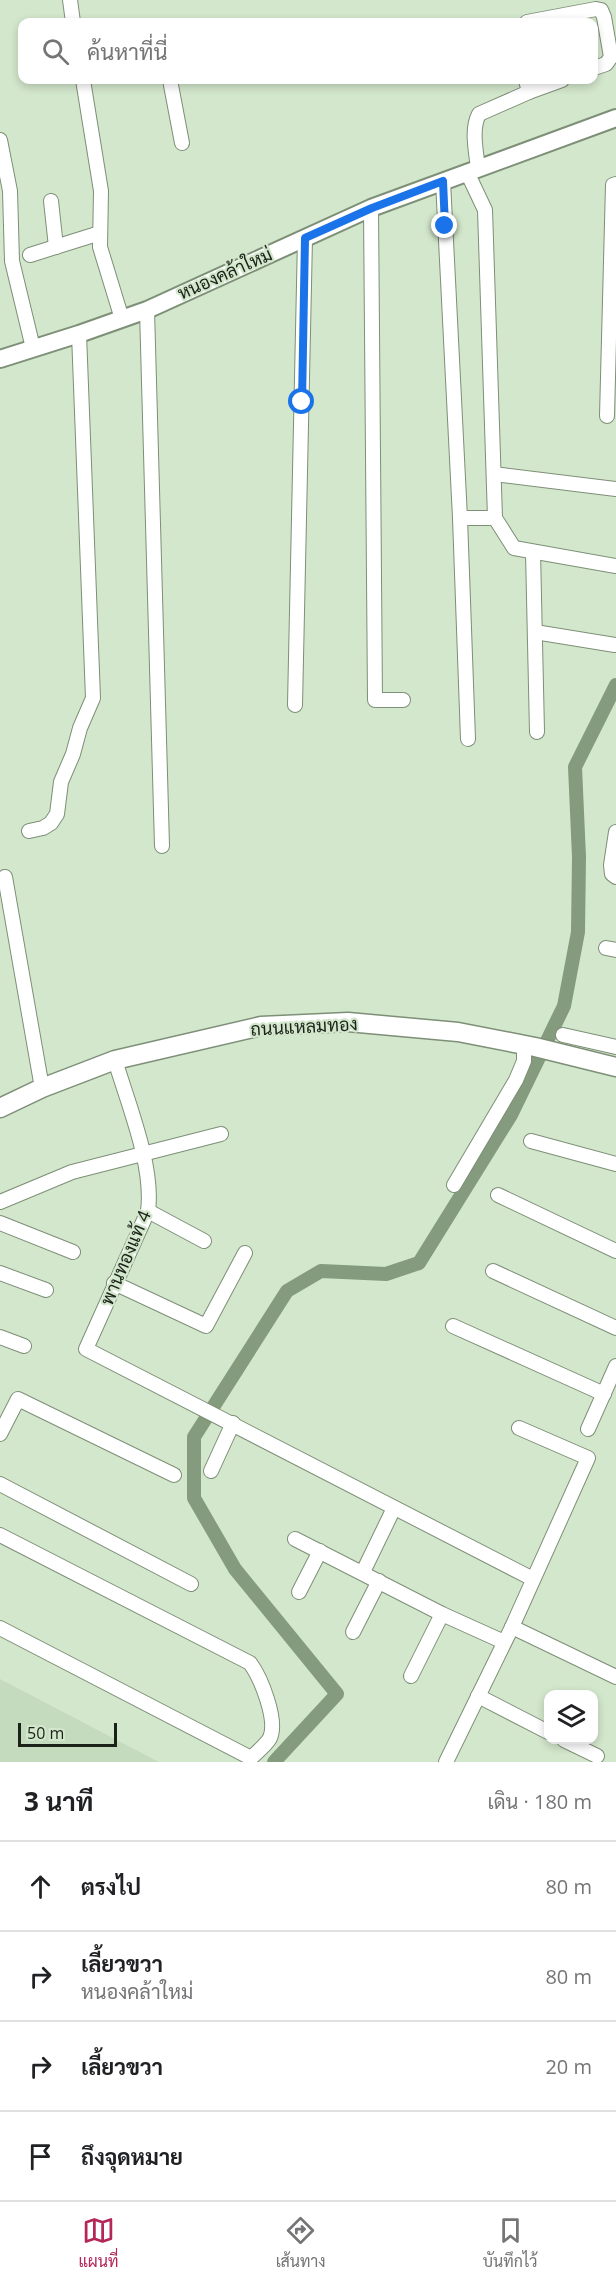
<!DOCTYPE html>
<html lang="th">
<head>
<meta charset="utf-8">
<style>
  :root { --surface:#fff; --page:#f2f2f2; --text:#202124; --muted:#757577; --line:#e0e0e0; --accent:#b52659 }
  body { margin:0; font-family:"Open Sans",Sarabun,sans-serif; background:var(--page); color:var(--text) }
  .controls { position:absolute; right:18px; bottom:18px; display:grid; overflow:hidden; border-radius:12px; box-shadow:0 3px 9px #0003 }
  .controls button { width:54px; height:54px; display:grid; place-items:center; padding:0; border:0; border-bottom:2px solid var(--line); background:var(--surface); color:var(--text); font:30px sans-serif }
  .scale { position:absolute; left:18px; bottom:15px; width:99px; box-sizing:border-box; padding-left:6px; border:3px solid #1b2219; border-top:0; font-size:16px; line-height:21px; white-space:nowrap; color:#1b2219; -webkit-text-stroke:4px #d3e7cc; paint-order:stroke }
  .stop { position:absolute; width:18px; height:18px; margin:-14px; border:4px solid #1a73e8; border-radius:50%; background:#fff }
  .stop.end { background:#1a73e8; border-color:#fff; box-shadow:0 2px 6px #0008 }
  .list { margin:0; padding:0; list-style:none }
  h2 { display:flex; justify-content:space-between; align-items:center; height:78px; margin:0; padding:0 24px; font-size:26px }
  h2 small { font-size:20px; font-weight:400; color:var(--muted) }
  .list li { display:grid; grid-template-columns:39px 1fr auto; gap:18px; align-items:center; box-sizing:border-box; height:90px; padding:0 24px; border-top:2px solid var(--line) }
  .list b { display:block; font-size:22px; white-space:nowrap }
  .list p { margin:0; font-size:20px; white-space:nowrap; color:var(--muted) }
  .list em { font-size:20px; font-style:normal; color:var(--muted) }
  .icon { flex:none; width:33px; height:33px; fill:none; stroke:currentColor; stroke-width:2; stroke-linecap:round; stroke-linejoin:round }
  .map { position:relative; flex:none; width:616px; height:1762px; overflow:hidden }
  .search { position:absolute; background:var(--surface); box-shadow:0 3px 9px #0003; left:18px; right:18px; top:18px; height:66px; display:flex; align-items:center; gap:15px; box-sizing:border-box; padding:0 21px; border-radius:12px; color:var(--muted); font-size:22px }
  .sheet { height:438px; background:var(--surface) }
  nav { display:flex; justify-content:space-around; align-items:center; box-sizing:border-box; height:84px; border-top:2px solid var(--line); background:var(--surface); font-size:16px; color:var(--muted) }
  nav a { display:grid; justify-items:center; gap:3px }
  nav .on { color:var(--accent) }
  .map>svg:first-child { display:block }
  .built { fill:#c4dcbd }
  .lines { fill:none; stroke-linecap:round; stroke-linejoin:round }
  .canal { stroke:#849b7d; stroke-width:14 }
  .minor-casing { stroke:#7d8f77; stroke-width:16 }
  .tertiary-casing { stroke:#7d8f77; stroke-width:20 }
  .secondary-casing { stroke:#7d8f77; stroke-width:21 }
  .minor { stroke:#fff; stroke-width:14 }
  .tertiary { stroke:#fff; stroke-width:16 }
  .secondary { stroke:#fff; stroke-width:18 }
  .route { stroke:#1a73e8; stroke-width:8 }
  .labels { text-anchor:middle; stroke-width:4.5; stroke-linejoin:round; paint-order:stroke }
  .street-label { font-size:18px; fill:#1b2219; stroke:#d3e7cc }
</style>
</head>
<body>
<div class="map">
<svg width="616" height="1762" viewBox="0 0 616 1762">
  <rect width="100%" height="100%" fill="#d3e7cc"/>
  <polygon class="built" points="0,1679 159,1762 0,1762"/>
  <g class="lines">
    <polyline class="canal" points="274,1762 337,1694 235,1569 194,1498 194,1437 287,1291 321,1271 386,1274 419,1263 511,1115 564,1006 578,932 579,857 575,767 616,685"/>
    <defs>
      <g id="minor">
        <polyline points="70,0 73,22"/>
        <polyline points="527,22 596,9 601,10 604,17 611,57 606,64 594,68"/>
        <polyline points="83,80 101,191 100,247 122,319"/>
        <polyline points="170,80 182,143"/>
        <polyline points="529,92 562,80"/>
        <polyline points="0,140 10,191 12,261 33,348"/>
        <path d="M478 168C476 151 471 129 479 114L529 92 526 80"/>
        <polyline points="467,172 485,210 495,518 514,548 616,566"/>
        <polyline points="443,181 460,518 468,739"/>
        <polyline points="51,201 56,247"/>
        <polyline points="371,208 375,700 403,700"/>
        <polyline points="30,255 100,233"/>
        <polyline points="147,310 162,846"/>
        <polyline points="607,416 613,185 616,184"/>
        <polyline points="494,474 616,489"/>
        <polyline points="460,518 495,518"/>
        <polyline points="533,552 537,732"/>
        <polyline points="535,632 615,645"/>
        <polyline points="295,705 305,238"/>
        <polyline points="29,831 43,828 51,823 57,814 61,782 73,754 80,728 93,698 79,334"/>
        <polyline points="616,832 611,865 612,874 616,877"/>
        <polyline points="5,877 42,1088"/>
        <polyline points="606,948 616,950"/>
        <polyline points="563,1035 616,1047"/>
        <path d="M115 1060C128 1104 154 1166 148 1211L86 1349 533 1579"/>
        <polyline points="531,1141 616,1164"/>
        <polyline points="454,1185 516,1080 524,1061 524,1044"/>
        <polyline points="498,1195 616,1251"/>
        <polyline points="0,1202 72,1172 221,1134"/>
        <polyline points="148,1211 204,1241"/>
        <polyline points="0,1223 73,1252"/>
        <polyline points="493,1271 616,1328"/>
        <polyline points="0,1273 46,1290"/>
        <polyline points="114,1283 206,1326 245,1253"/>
        <polyline points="453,1326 604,1394"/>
        <polyline points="0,1337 24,1346"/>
        <polyline points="588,1429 616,1366"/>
        <polyline points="0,1434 18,1399 174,1475"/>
        <polyline points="211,1471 233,1423"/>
        <polyline points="0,1484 191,1584"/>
        <path d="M0 1535 250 1663C261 1678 278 1720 270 1738 266 1745 257 1752 251 1758L0 1628"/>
        <polyline points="295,1539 442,1614 504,1642"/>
        <polyline points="363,1572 394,1508"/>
        <polyline points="299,1592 320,1551"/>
        <polyline points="512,1627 616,1677"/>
        <polyline points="353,1632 379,1581"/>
        <polyline points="411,1676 442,1614"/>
        <polyline points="478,1696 548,1732"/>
        <polyline points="564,1740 597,1756"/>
        <polyline points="446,1762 512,1627 588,1458 519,1428"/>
      </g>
      <polyline id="tertiary" points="0,359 79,334 147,310 371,208 616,118"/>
      <polyline id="secondary" points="0,1108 42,1088 115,1060 261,1026 348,1022 458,1032 535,1047 616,1067"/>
    </defs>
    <use href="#minor" class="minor-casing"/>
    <use href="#tertiary" class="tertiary-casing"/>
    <use href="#secondary" class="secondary-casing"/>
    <use href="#minor" class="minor"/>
    <use href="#tertiary" class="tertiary"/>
    <use href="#secondary" class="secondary"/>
  </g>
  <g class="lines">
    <polyline class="route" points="302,402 305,238 372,208 443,181 445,226"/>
  </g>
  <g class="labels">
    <g class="street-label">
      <text transform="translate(225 274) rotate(-24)" y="6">หนองคล้าใหม่</text>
      <text transform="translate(304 1027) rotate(-3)" y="6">ถนนแหลมทอง</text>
      <text transform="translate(126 1258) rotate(-67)" y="6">พานทองแท้ 4</text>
    </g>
  </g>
</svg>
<div class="controls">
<button><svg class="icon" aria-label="layers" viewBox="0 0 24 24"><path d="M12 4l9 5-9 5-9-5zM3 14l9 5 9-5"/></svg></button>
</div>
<div class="scale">50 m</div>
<div class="stop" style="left:302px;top:402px"></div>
<div class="stop end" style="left:445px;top:226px"></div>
<div class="search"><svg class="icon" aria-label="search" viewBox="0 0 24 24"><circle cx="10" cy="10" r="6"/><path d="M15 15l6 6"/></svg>ค้นหาที่นี่</div>
</div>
<section class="sheet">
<h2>3 นาที<small>เดิน · 180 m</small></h2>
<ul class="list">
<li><svg class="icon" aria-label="ahead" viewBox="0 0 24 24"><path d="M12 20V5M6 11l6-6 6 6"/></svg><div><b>ตรงไป</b></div><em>80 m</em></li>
<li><svg class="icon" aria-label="right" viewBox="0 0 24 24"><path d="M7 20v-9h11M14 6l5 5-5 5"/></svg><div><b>เลี้ยวขวา</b><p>หนองคล้าใหม่</p></div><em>80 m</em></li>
<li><svg class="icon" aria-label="right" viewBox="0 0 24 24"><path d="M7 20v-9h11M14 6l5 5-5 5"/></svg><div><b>เลี้ยวขวา</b></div><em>20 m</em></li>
<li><svg class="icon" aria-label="arrive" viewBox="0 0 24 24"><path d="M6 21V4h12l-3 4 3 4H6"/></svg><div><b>ถึงจุดหมาย</b></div></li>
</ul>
</section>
<nav>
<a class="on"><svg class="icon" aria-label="map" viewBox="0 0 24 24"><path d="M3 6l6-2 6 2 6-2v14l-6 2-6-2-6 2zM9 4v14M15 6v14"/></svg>แผนที่</a>
<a><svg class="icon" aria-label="directions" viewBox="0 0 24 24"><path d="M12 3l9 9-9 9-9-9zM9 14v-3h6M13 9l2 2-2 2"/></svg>เส้นทาง</a>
<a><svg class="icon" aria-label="saved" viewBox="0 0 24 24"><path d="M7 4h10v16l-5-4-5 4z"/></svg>บันทึกไว้</a>
</nav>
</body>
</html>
